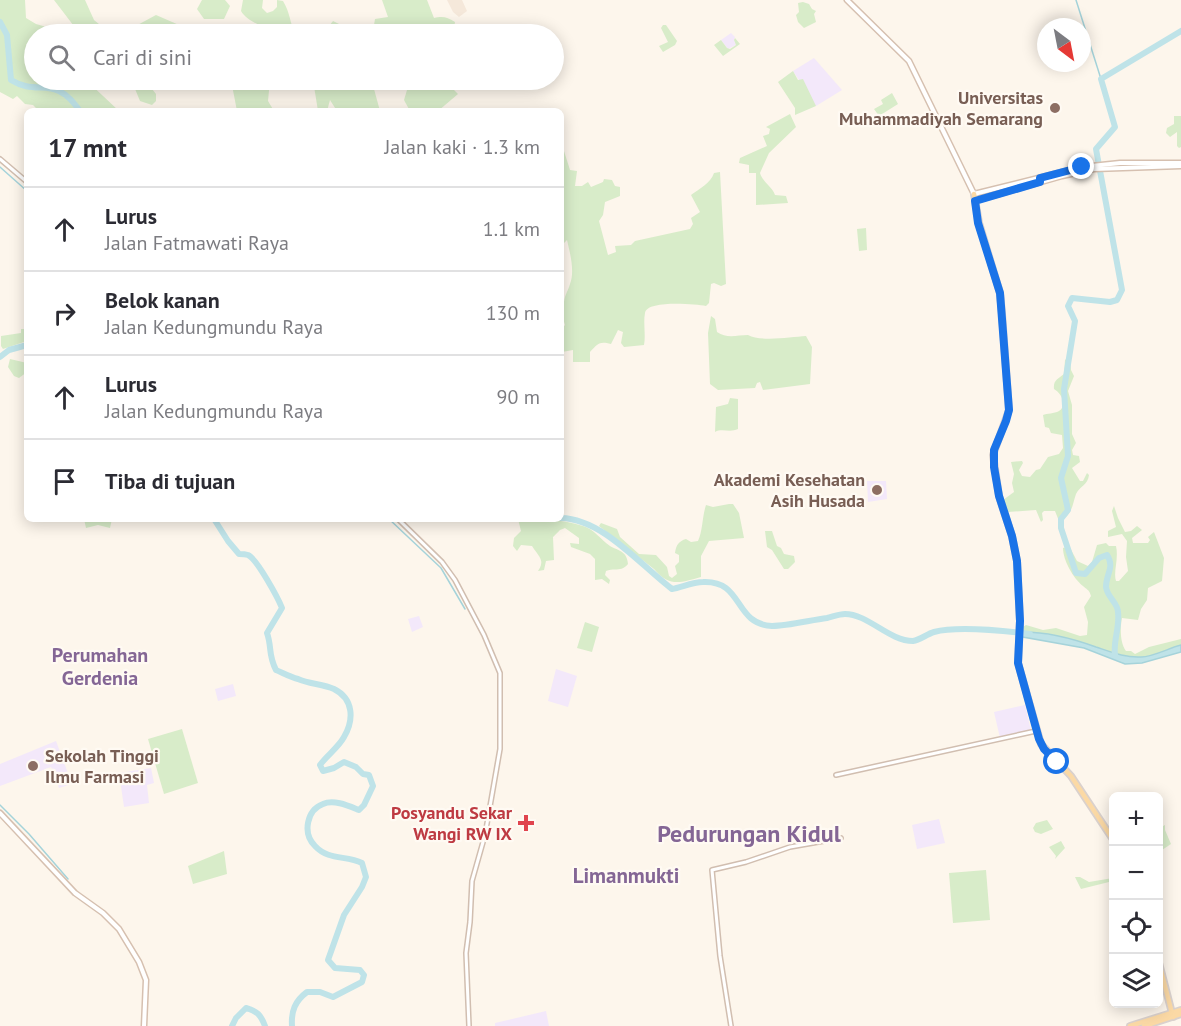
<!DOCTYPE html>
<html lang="id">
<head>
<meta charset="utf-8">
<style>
  :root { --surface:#fff; --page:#f7f7f7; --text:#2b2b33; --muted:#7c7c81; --line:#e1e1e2 }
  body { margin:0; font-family:"PT Sans",sans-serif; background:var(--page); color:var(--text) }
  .controls { position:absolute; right:18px; bottom:18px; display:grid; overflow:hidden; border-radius:9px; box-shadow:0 3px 15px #0003 }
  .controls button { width:54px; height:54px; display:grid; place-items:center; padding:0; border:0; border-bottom:2px solid var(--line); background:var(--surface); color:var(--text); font:30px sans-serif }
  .compass { position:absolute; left:1037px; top:18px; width:54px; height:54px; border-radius:50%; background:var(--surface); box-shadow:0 3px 15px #0003; rotate:148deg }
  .stop { position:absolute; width:18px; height:18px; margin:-14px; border:4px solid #1a73e8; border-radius:50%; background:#fff }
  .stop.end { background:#1a73e8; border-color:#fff; box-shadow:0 2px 6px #0008 }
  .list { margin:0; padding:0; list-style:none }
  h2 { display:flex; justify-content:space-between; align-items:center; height:78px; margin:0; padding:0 24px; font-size:26px }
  h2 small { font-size:20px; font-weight:400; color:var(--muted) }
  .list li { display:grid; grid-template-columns:39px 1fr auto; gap:18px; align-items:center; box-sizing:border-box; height:84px; padding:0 24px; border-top:2px solid var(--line) }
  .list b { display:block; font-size:22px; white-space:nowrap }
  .list p { margin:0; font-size:20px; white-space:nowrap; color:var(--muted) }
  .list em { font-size:20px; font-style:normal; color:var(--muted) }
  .icon { flex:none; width:33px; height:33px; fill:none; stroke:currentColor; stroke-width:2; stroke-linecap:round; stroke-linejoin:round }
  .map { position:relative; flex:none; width:1181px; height:1026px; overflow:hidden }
  .search { position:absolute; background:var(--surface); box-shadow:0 3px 15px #0003; left:24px; top:24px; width:540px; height:66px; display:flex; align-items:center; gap:15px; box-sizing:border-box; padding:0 21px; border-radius:33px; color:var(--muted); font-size:22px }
  .panel { position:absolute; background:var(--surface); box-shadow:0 3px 15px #0003; left:24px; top:108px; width:540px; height:414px; border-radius:9px }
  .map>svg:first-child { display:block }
  .residential { fill:#f5e8da }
  .education { fill:#f3e8fa }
  .green { fill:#d8ecc9 }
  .water { fill:#bfe3e8; stroke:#a5d3da; stroke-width:1.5 }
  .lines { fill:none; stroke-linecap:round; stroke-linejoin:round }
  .stream { stroke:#a5d3da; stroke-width:1.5 }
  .river { stroke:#bfe3e8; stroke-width:6 }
  .tertiary-casing { stroke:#d1beb0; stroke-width:6 }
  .secondary-casing { stroke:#d6c0b0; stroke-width:7 }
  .primary-casing { stroke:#dad1cd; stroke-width:8 }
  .tertiary { stroke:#fff; stroke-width:3 }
  .secondary { stroke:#fff; stroke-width:4 }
  .primary { stroke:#fbd9a5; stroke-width:4.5 }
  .route { stroke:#1a73e8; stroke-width:8 }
  .education-dot { fill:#8d6e63; stroke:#fffaf3; stroke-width:2 }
  .health-dot { fill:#e0444e; stroke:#fffaf3; stroke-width:2 }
  .labels { text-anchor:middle; stroke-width:4.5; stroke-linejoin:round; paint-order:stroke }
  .education-label { font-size:18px; font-weight:bold; fill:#785e54; stroke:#fffaf3; text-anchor:end }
  .health-label { font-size:18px; font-weight:bold; fill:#be3a42; stroke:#fffaf3; text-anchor:end }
  .neighbourhood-label { font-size:20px; font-weight:bold; fill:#846695; stroke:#fffaf3 }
  .quarter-label { font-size:21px; font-weight:bold; fill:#846695; stroke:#fffaf3 }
  .district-label { font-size:24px; font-weight:bold; fill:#846695; stroke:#fffaf3 }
</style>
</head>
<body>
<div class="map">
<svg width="1181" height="1026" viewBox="0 0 1181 1026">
  <rect width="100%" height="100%" fill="#fdf6ec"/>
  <polygon class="residential" points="447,0 462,0 467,11 459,17 453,12"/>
  <g class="education">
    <polygon points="731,33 735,37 734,40 736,45 728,49 721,40"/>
    <polygon points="814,58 842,90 816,106 793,71"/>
    <polygon points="867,481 886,481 887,499 868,502"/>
    <polygon points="419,616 423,627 412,632 408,619"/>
    <polygon points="556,669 577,676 568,707 548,701"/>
    <polygon points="233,684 236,696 218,701 215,689"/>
    <polygon points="1025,705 1031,731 1000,738 994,712"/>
    <polygon points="56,741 72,784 59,788 51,767 0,786 0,764"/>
    <polygon points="151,768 154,783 147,785 149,803 124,807 119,773"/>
    <polygon points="939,819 945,843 917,849 912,825"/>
    <polygon points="546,1011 549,1026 495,1026 495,1023"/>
  </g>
  <g class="green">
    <polygon points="0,0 25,0 26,18 36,24 50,28 54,34 34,34 34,80 86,80 119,111 39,111 33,105 25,104 17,96 13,99 0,92"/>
    <polygon points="54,0 85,0 94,20 111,34 80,34"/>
    <polygon points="202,0 225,0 230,6 224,19 204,19 197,9"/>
    <path d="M243 0H263L262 8 267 13 273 11 277 7V0L283 1C290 12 290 23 295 34H272C263 24 248 23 241 11Z"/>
    <path d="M382 0H427L434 18C443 16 447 17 455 22L454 29 439 34H391L390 32 378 29 374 25 375 19 388 17Z"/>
    <polygon points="803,2 809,4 812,9 816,11 814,14 816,22 804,28 798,22 796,15 799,12 798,3"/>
    <polygon points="156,15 179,25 183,29 174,34 125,34 132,28"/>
    <polygon points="333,21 339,24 341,34 323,34"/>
    <polygon points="663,25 666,25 677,41 675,45 663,52 659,46 668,42 661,28"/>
    <polygon points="735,38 740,44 723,56 714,45 721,40 727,48 730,49 736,45 734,40"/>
    <polygon points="793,71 798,80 803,79 816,106 795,115 795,108 778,82"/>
    <polygon points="125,80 145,80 156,94 156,101 152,105 140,101 133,84"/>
    <polygon points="231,80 270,80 268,101 274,111 237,111"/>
    <polygon points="313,80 363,80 374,89 380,111 337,111 330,100 327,111 318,111"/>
    <polygon points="410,80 444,80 458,94 438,111 410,111 404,100"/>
    <polygon points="892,93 898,104 879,116 874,109 883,104 881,100"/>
    <path d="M790 114 796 127 769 153 760 173C763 183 772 186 775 195L786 196 788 203 756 205V173H749V165L739 163 740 158 767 146 763 136 769 134 770 129 766 127Z"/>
    <polygon points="1174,116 1181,116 1181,147 1179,148 1177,146 1177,132 1170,137 1166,133 1167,128 1174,124"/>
    <path d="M561 148 564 151 570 170 577 171 575 186H582L588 182 591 187 603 182 604 179 612 180 615 186 620 187V196L605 202 603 215 599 221 608 255 616 252 615 246 631 245 635 241 690 229 693 224 691 218 700 212 691 195C699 189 711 183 714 173L720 172 726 284 721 286 714 283 711 284 709 303 706 306C694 304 647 300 645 313 643 323 646 335 644 345L624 347 621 343 623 332 618 330 611 344C600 341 598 343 590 352V362H573V350L562 352 561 364V330L565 325 561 312V302H564C565 294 568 291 570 284 575 271 570 253 567 240L561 246Z"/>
    <polygon points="866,228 867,250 859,251 857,229"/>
    <path d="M711 316 715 319 717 332C727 339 737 335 748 335 761 342 791 337 806 336L812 347 810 384 763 390 760 382 757 383 755 388 718 390 710 384 708 333Z"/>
    <polygon points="21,329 27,329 27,341 3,349 1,346 1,336 21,333"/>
    <path d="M1070 356 1071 370 1074 376 1068 391 1072 405V434L1076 443 1072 450 1073 455 1079 456 1080 462 1072 468 1080 481H1083L1087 473 1089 475C1088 485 1080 486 1076 494 1072 506 1072 516 1059 521L1055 511H1044L1042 513 1043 520 1041 522 1036 510 1008 512 1003 500 1014 492 1012 483 1014 474 1011 462 1022 461 1023 463 1019 470 1022 476 1030 477 1036 470 1040 469 1048 457 1059 454 1063 448 1062 435 1051 433 1049 428 1045 427 1043 415C1047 413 1054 414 1059 411 1068 405 1061 393 1054 389 1053 380 1058 379 1064 374L1065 360Z"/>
    <polygon points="10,359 27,363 27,372 19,378 14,376 8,367"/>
    <path d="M730 398 738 399V429C730 433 722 428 715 432L716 407 728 404Z"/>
    <path d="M729 504H733L739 513 744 538 709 541 701 556V577C680 583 669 587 654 569L599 526 601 523 617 529 620 537 639 554 656 555 667 567 669 576 672 578 677 574 675 566 679 562V555L675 553C676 545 679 541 686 539L691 542 698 541C703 530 702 517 706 505L713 507Z"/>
    <path d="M1114 506 1118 518 1125 532 1131 531 1137 526 1142 530 1132 538 1133 543H1148L1150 540 1148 537 1154 532 1164 558 1162 581 1148 588 1147 600 1141 609 1138 620 1122 618C1120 628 1120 643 1126 651H1131L1135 654 1149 647 1181 639V645C1169 648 1153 657 1141 657 1125 658 1111 652 1096 647 1075 640 1045 631 1023 632V627L1026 625 1043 630 1056 628 1080 636 1087 635 1088 622 1084 607 1091 596C1089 589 1087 590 1083 586 1073 578 1063 560 1063 548L1069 546 1077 561 1088 566 1092 562 1097 545 1106 543 1109 546H1116C1119 559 1113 572 1116 581H1119L1128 571 1126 557 1127 541 1122 534 1108 537V531L1116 527 1112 511Z"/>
    <polygon points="84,519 112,519 110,528 98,525 86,528"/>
    <path d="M518 519C540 519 562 519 583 526 594 529 601 540 610 546 619 551 627 551 628 564 621 573 614 567 606 571L605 575 610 580 609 584 602 579 595 580V559L590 554 571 547 570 543 579 544V538L565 528 560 530 553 537 554 560 546 561 544 570 538 571C546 560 538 556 532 546L521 545 517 551 513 546 514 538 521 531Z"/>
    <polygon points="765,531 772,531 777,546 781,548 784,554 794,556 795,562 788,569 784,569 772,550 767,547"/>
    <polygon points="585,622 599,627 592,652 577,648"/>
    <polygon points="182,729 198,783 164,794 148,739"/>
    <polygon points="1047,820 1053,829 1041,834 1035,832 1033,828 1036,823"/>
    <polygon points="1165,825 1165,830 1171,844 1159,852 1159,828"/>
    <polygon points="1061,841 1065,848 1055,859 1056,856 1049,847"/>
    <polygon points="224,851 227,874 193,884 188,866"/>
    <polygon points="986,870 990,920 953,923 949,873"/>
    <polygon points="1075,877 1080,877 1089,882 1113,878 1113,881 1081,889"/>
  </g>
  <path class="water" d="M1023 632C1047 632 1074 639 1096 647 1111 652 1126 658 1141 657 1153 657 1169 648 1181 645V652L1142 663 1125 664 1084 648 1023 637Z"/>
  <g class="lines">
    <g class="stream">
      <polyline points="1076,0 1101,79"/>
      <polyline points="0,167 27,191"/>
      <polyline points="389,519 441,568 465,609"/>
      <polyline points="0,805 29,834 68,879"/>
    </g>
    <g class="river">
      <path d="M0 22 7 35 11 80C30 92 45 84 59 91 68 95 74 103 80 111"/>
      <polyline points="0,357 9,350 27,345"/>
      <path d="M561 518C603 519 640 565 672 589 682 587 693 582 703 582 744 580 733 624 772 626 788 626 811 620 827 618 832 617 839 614 845 614 868 614 889 641 913 641 920 640 927 634 934 632 957 626 1006 631 1030 634"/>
      <path d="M214 519 228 541 239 554C242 554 245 554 248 555 257 559 278 598 282 608L267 633C272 647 268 655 276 670 283 673 290 677 298 679 309 684 323 684 334 689 354 699 354 720 344 737 338 748 327 755 320 765L323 771 334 768 344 762 356 767 363 774 369 775 373 786 364 805 359 810C349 806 334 799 323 804 307 810 302 833 315 846 329 861 346 855 362 863L366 877 362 887 344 915 328 960 335 968 360 970 364 975 362 982 333 997 320 992H307C295 1001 291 1011 292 1026"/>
      <path d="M1115 655C1113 641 1120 627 1118 612 1118 603 1107 597 1106 587 1106 574 1115 567 1107 555L1099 558 1085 574 1076 573 1061 528V519L1068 510 1061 478 1068 456 1064 389 1075 321 1068 306 1072 298 1110 302 1117 300 1122 290 1096 149 1115 127 1101 79 1181 31"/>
      <path d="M232 1026 236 1018 246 1008C257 1011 261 1015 265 1026"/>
    </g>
    <defs>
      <g id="tertiary">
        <polyline points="0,159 27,182"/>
        <polyline points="398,519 442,562 455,580 484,635 500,673 500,749 485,835 472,881 470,922 466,953 469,1026"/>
        <polyline points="836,775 1036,731"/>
        <polyline points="731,1026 720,956 712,870 746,862 790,847 841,838"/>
      </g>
      <g id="secondary">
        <polyline points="847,0 909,61 974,194 1082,167 1120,163 1181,163"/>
        <polyline points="975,201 1062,176 1094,169 1181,166"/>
        <polyline points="0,813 75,893 103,913 119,929 139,962 146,980 144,1026"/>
      </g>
      <g id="primary">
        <polyline points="974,194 979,223 1000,293 1002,314 1009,410 993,455 999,496 1012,536 1017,561 1020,621 1018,663 1041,744 1071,776 1114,841"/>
        <polyline points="1158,959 1173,1017"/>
        <polyline points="1130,1026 1181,1010"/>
        <polyline points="1144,1026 1181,1014"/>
      </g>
    </defs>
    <use href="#tertiary" class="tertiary-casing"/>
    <use href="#secondary" class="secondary-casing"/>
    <use href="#primary" class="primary-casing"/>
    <use href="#tertiary" class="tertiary"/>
    <use href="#secondary" class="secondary"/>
    <use href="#primary" class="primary"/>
  </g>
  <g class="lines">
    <polyline class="route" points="1057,762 1044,749 1039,739 1018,663 1020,621 1017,561 1012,536 999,496 994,467 994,450 1006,421 1009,410 1000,293 978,223 975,201 1040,182 1040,178 1082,167"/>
  </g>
  <g class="education-dot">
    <circle cx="1055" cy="108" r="6"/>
    <circle cx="877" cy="490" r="6"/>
    <circle cx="33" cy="766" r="6"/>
  </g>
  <path class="health-dot" d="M523 814h6v6h6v6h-6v6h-6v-6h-6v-6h6z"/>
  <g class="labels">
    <g class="education-label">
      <text x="1043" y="104">Universitas<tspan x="1043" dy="21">Muhammadiyah Semarang</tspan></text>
      <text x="865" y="486">Akademi Kesehatan<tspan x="865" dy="21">Asih Husada</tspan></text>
      <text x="45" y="762" text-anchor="start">Sekolah Tinggi<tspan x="45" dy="21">Ilmu Farmasi</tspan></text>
    </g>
    <g class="health-label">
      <text x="512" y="819">Posyandu Sekar<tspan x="512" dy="21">Wangi RW IX</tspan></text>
    </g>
    <g class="neighbourhood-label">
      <text x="100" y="662">Perumahan<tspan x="100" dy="23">Gerdenia</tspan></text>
    </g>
    <g class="quarter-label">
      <text x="626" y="883">Limanmukti</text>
    </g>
    <g class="district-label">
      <text x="749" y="842">Pedurungan Kidul</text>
    </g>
  </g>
</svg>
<div class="controls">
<button>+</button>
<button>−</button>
<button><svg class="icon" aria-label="locate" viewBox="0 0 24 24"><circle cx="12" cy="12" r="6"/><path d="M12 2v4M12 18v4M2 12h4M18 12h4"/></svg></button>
<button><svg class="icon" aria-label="layers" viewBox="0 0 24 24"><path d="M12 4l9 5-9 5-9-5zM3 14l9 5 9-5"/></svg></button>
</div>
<svg class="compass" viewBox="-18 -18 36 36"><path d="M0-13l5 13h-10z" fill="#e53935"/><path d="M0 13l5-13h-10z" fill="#7c7c81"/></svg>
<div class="stop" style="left:1057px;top:762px"></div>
<div class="stop end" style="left:1082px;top:167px"></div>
<div class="search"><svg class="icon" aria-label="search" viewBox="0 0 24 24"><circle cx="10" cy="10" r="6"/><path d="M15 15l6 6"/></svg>Cari di sini</div>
<section class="panel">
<h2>17 mnt<small>Jalan kaki · 1.3 km</small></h2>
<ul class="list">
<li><svg class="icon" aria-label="ahead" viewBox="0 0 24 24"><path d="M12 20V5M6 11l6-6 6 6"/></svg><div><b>Lurus</b><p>Jalan Fatmawati Raya</p></div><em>1.1 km</em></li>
<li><svg class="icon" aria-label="right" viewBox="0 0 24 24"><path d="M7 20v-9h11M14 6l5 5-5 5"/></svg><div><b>Belok kanan</b><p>Jalan Kedungmundu Raya</p></div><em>130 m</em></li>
<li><svg class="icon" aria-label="ahead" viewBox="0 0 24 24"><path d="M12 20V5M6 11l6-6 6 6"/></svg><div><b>Lurus</b><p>Jalan Kedungmundu Raya</p></div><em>90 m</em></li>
<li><svg class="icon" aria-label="arrive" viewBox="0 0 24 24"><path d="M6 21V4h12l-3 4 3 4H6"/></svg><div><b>Tiba di tujuan</b></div></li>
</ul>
</section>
</div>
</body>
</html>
